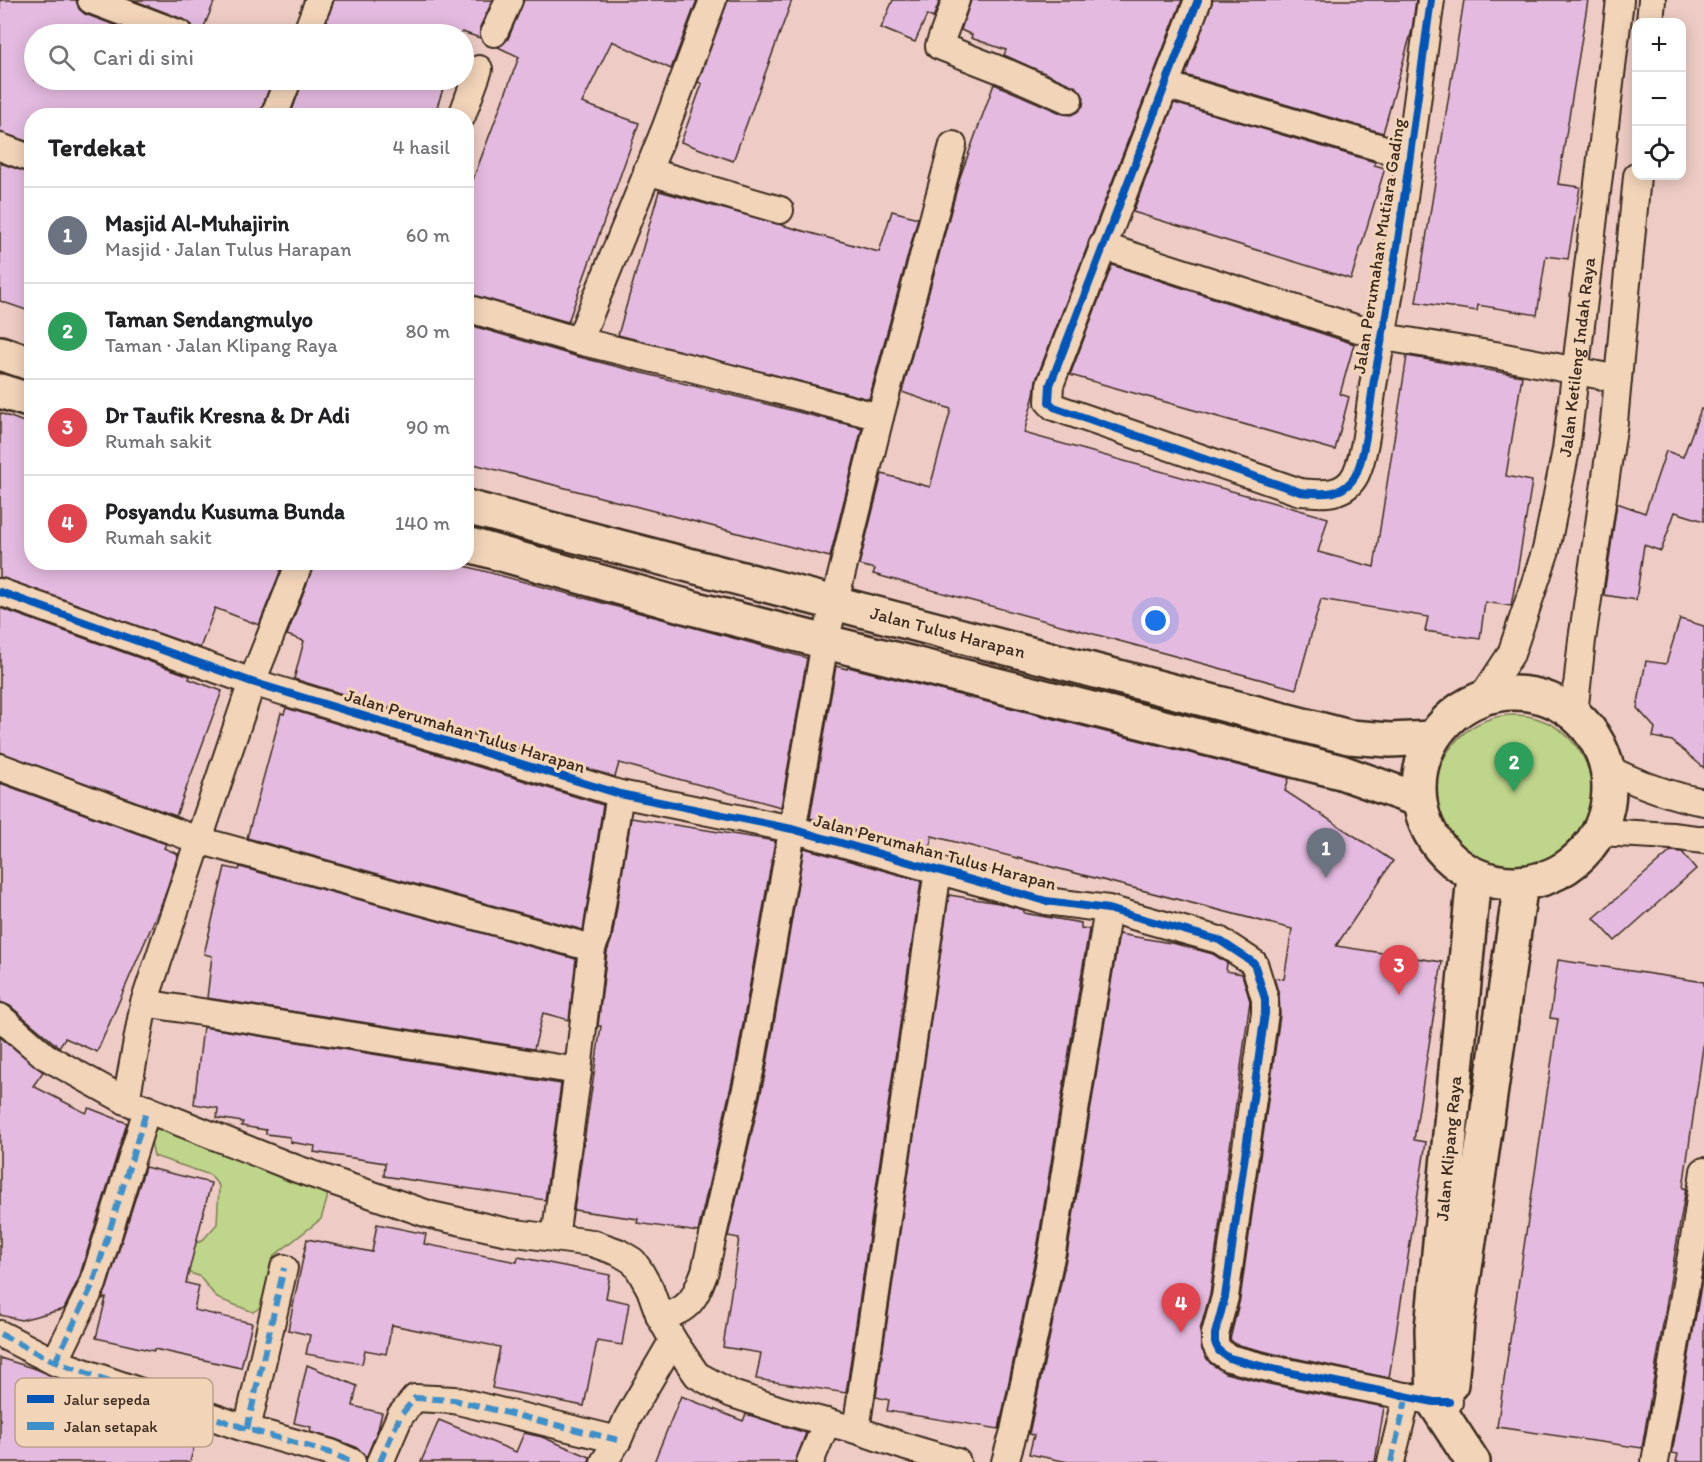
<!DOCTYPE html>
<html lang="id">
<head>
<meta charset="utf-8">
<style>
  :root { --surface:#fff; --page:#f6f6f6; --text:#202124; --muted:#757577; --line:#e0e0e0; --accent:#d93025 }
  body { margin:0; font-family:Itim,sans-serif; background:var(--page); color:var(--text) }
  .controls { position:absolute; right:18px; top:18px; display:grid; overflow:hidden; border-radius:12px; box-shadow:0 3px 15px #0003 }
  .controls button { width:54px; height:54px; display:grid; place-items:center; padding:0; border:0; border-bottom:2px solid var(--line); background:var(--surface); color:var(--text); font:30px sans-serif }
  .you { position:absolute; left:1156px; top:621px; width:21px; height:21px; margin:-15px; border:4px solid #fff; border-radius:50%; background:#1a73e8; box-shadow:0 0 0 9px #1a73e833 }
  .badge { display:grid; place-items:center; width:39px; height:39px; border-radius:50%; background:var(--accent); color:#fff; font-size:20px; font-weight:700 }
  .pin { position:absolute; translate:-50% -50px; filter:drop-shadow(0 2px 3px #0008) }
  .pin::after { content:''; position:absolute; top:32px; width:21px; height:18px; background:inherit; clip-path:polygon(0 0,100% 0,50% 100%) }
  .list { margin:0; padding:0; list-style:none }
  h2 { display:flex; justify-content:space-between; align-items:center; height:78px; margin:0; padding:0 24px; font-size:26px }
  h2 small { font-size:20px; font-weight:400; color:var(--muted) }
  .list li { display:grid; grid-template-columns:39px 1fr auto; gap:18px; align-items:center; box-sizing:border-box; height:96px; padding:0 24px; border-top:2px solid var(--line) }
  .list b { display:block; font-size:22px; white-space:nowrap }
  .list p { margin:0; font-size:20px; white-space:nowrap; color:var(--muted) }
  .list em { font-size:20px; font-style:normal; color:var(--muted) }
  .icon { flex:none; width:33px; height:33px; fill:none; stroke:currentColor; stroke-width:2; stroke-linecap:round; stroke-linejoin:round }
  .map { position:relative; flex:none; width:1704px; height:1462px; overflow:hidden }
  .search { position:absolute; background:var(--surface); box-shadow:0 3px 15px #0003; left:24px; top:24px; width:450px; height:66px; display:flex; align-items:center; gap:15px; box-sizing:border-box; padding:0 21px; border-radius:33px; color:var(--muted); font-size:22px }
  .panel { position:absolute; background:var(--surface); box-shadow:0 3px 15px #0003; left:24px; top:108px; width:450px; height:462px; border-radius:24px }
  .map>svg:first-child { display:block }
  .green { fill:#bfd58b; stroke:#7d8054; stroke-width:1.5 }
  .building { fill:#e4bae0; stroke:#3b2a1e; stroke-width:1.5 }
  .lines { fill:none; stroke-linecap:round; stroke-linejoin:round }
  .street-casing { stroke:#3b2a1e; stroke-width:30 }
  .secondary-casing { stroke:#3b2a1e; stroke-width:38 }
  .street { stroke:#f2d4b9; stroke-width:26 }
  .secondary { stroke:#f2d4b9; stroke-width:33 }
  .quiet { stroke:#3e90ca; stroke-width:6; stroke-dasharray:12 6; stroke-linecap:butt }
  .cycleway-casing { stroke:#f2d4b9; stroke-width:11 }
  .cycleway { stroke:#0057b8; stroke-width:8 }
  .labels { text-anchor:middle; stroke-width:6; stroke-linejoin:round; paint-order:stroke }
  .street-label { font-size:18px; fill:#3b2a1e; stroke:#f2d4b9 }
  .key { fill:#f2d4b9; stroke:#bba18a; stroke-width:1.5 }
  .key-label { font-size:16px; fill:#3b2a1e }
</style>
</head>
<body>
<div class="map">
<svg width="1704" height="1462" viewBox="0 0 1704 1462">
  <rect width="100%" height="100%" fill="#eeccc5"/>
  <filter id="ink" filterUnits="userSpaceOnUse"><feTurbulence type="fractalNoise" baseFrequency=".0167" numOctaves="2"/><feDisplacementMap in="SourceGraphic" scale="12" xChannelSelector="R" yChannelSelector="G"/><feConvolveMatrix kernelMatrix="1 2 1 2 8 2 1 2 1" color-interpolation-filters="sRGB"/></filter>
  <g filter="url(#ink)">
    <g class="green">
      <circle cx="1514" cy="793" r="78"/>
      <polygon points="165,1119 328,1177 327,1199 321,1219 274,1256 265,1304 253,1312 217,1298 199,1276 165,1265 179,1247 202,1241 217,1224 219,1186 210,1175 154,1156 150,1136"/>
    </g>
    <g class="building">
      <polygon points="0,0 76,0 79,9 85,14 139,34 34,34 34,80 269,80 272,81 259,116 32,116 32,143 0,132"/>
      <polygon points="133,0 215,0 201,34 195,34 192,25 185,20"/>
      <polygon points="334,0 493,0 480,27 480,38 462,32 461,34 322,34"/>
      <polygon points="524,0 697,0 671,69 612,41 582,103 639,123 568,322 466,293 466,198 519,57 498,47 508,39"/>
      <polygon points="728,0 792,0 733,161 681,142 702,84 698,82"/>
      <polygon points="893,0 940,0 933,18 927,15 915,42 881,28"/>
      <polygon points="971,0 1182,0 1036,380 1034,395 1024,433 1328,518 1318,552 1374,567 1407,356 1522,376 1506,476 1532,481 1518,567 1511,606 1485,602 1480,639 1425,631 1428,617 1321,599 1296,689 873,574 875,569 859,565 882,474 930,487 951,409 902,392 960,177 994,84 1063,114 1071,115 1077,112 1083,106 1084,98 1081,92 1076,87 1004,55 1006,50 971,38 972,35 961,30"/>
      <polygon points="1213,0 1416,0 1412,30 1383,133 1185,75"/>
      <polygon points="1464,0 1588,0 1558,184 1580,187 1568,259 1546,256 1537,315 1478,305 1477,311 1416,302"/>
      <polygon points="303,80 446,80 434,116 290,116"/>
      <polygon points="1174,103 1375,162 1374,165 1385,168 1351,279 1133,212"/>
      <polygon points="0,163 32,174 32,312 0,301"/>
      <polygon points="659,191 879,252 892,211 918,218 869,399 618,335"/>
      <polygon points="1112,265 1354,344 1340,394 1349,397 1335,450 1070,375"/>
      <polygon points="466,324 575,356 862,428 830,557 466,462"/>
      <polygon points="1701,409 1704,410 1704,521 1675,512 1661,551 1644,545 1636,600 1604,595 1617,503 1645,513 1666,451 1683,457"/>
      <polygon points="0,413 32,425 32,562 284,562 259,625 215,608 200,648 0,577"/>
      <polygon points="315,562 450,562 807,658 781,807 619,763 615,777 294,679 304,641 287,635"/>
      <polygon points="0,608 190,676 189,679 222,691 176,816 0,752"/>
      <polygon points="1680,619 1704,626 1704,768 1672,741 1653,737 1655,728 1637,708 1646,661 1666,664"/>
      <polygon points="836,666 847,669 848,667 1289,778 1285,791 1393,861 1336,946 1442,962 1414,1140 1426,1142 1389,1378 1275,1354 1235,1344 1230,1339 1240,1299 1280,1015 1279,995 1274,978 1284,979 1292,929 932,836 930,852 810,818"/>
      <polygon points="286,708 603,805 583,930 247,838 281,713 284,714"/>
      <polygon points="0,783 166,844 164,848 178,854 164,898 97,1052 65,1038 59,1047 10,1006 0,1002"/>
      <polygon points="631,818 775,841 736,1064 698,1232 637,1223 638,1219 574,1210 601,1026 598,1026 607,952 612,938"/>
      <polygon points="804,848 921,881 846,1393 756,1379 761,1353 723,1347 739,1238 728,1236 766,1070"/>
      <polygon points="1671,851 1682,852 1696,869 1615,941 1594,918"/>
      <polygon points="225,867 239,870 240,867 576,959 569,1020 543,1013 534,1049 207,998 212,956 204,954"/>
      <polygon points="949,895 999,903 1024,910 1024,913 1081,923 1081,928 1089,929 1037,1249 999,1429 887,1411 889,1400 876,1397"/>
      <polygon points="1119,934 1176,944 1213,954 1227,963 1226,971 1242,974 1250,1001 1210,1294 1200,1330 1202,1350 1210,1363 1225,1373 1269,1384 1384,1407 1375,1462 1068,1462 1029,1454 1034,1435 1029,1434 1067,1254"/>
      <polygon points="1558,960 1704,982 1704,1040 1683,1188 1686,1188 1642,1448 1497,1427 1558,1019 1550,1018"/>
      <polygon points="203,1027 561,1084 545,1200 384,1176 385,1163 314,1152 315,1146 290,1142 290,1137 266,1134 266,1130 241,1126 243,1122 217,1118 218,1108 194,1104"/>
      <polygon points="0,1037 43,1072 33,1086 86,1113 89,1108 127,1123 79,1278 64,1309 21,1320 0,1315"/>
      <polygon points="145,1167 211,1183 186,1283 199,1286 194,1310 252,1323 241,1368 154,1349 154,1351 96,1338 106,1298 102,1299 107,1288"/>
      <polygon points="377,1224 426,1234 424,1244 517,1262 518,1257 610,1275 606,1298 629,1303 622,1345 597,1341 584,1406 492,1388 500,1347 392,1325 386,1354 365,1350 362,1364 306,1354 310,1335 288,1330 307,1239 372,1252"/>
      <polygon points="1704,1268 1704,1462 1676,1462 1678,1454 1672,1453"/>
      <polygon points="0,1358 36,1369 68,1382 99,1402 101,1394 129,1404 125,1417 196,1439 190,1462 0,1462"/>
      <polygon points="307,1365 357,1386 353,1406 382,1413 378,1429 366,1458 358,1448 335,1439 310,1432 311,1427 294,1423"/>
      <polygon points="681,1396 743,1421 746,1414 806,1433 795,1462 654,1462"/>
      <polygon points="439,1420 516,1452 524,1433 542,1437 590,1457 589,1462 421,1462"/>
    </g>
    <g class="lines">
      <defs>
        <g id="street">
          <polyline points="91,0 180,34"/>
          <polyline points="956,0 939,46 1008,73 1069,100"/>
          <path d="M1198 0 1050 385 1049 402 1054 407 1300 492C1321 494 1345 497 1356 474 1367 450 1369 407 1374 380 1399 255 1413 126 1431 0"/>
          <polyline points="1650,22 1652,0"/>
          <polyline points="494,33 509,0"/>
          <polyline points="306,34 319,0"/>
          <polyline points="1165,85 1409,156"/>
          <polyline points="274,116 288,80"/>
          <polyline points="462,116 479,69"/>
          <polyline points="0,147 32,159"/>
          <polyline points="647,171 780,210"/>
          <polyline points="1102,246 1383,337 1495,355 1618,379"/>
          <polyline points="466,308 579,341 691,368 880,417"/>
          <polyline points="579,341 665,129 713,0"/>
          <polyline points="0,592 252,682 620,794 792,829 1046,901 1108,909 1219,940 1254,963 1265,999 1265,1013 1229,1269 1225,1297 1215,1334 1215,1343 1219,1351 1229,1358 1272,1369 1434,1402 1449,1402"/>
          <path id="s1" d="M1482 698 1511 654 1546 550 1566 450 1620 0"/>
          <polyline points="1574,714 1582,640 1614,422 1637,176"/>
          <polyline points="0,767 198,840 592,948"/>
          <path d="M1608 769C1639 784 1669 796 1704 802"/>
          <polyline points="1599,832 1672,836 1704,840"/>
          <polyline points="144,1003 578,1071"/>
          <polyline points="0,1017 45,1056 126,1101 297,1169 431,1215 508,1232 592,1243 618,1252 633,1261 640,1271 650,1289 660,1317 673,1340 697,1375 732,1394 781,1410 856,1430 906,1447 957,1462"/>
          <polyline points="126,1101 144,1003 252,682 300,562"/>
          <polyline points="555,1238 578,1071 592,948 597,936 620,794"/>
          <path d="M660 1317C690 1311 695 1298 705 1271L751 1067 825 642 880 417 953 145"/>
          <polyline points="0,1334 55,1362 247,1429 331,1453 352,1462"/>
          <polyline points="55,1362 93,1284 147,1109"/>
          <polyline points="247,1429 284,1268"/>
          <polyline points="856,1430 938,870"/>
          <polyline points="380,1462 400,1416 415,1398 454,1400 618,1440"/>
          <polyline points="604,1462 618,1440 628,1417 673,1340"/>
          <polyline points="810,1462 827,1422"/>
          <polyline points="1005,1462 1014,1431 1052,1252 1108,909"/>
          <polyline points="1391,1462 1407,1396"/>
          <polyline points="1655,1462 1696,1227 1704,1171"/>
        </g>
        <g id="secondary">
          <polyline points="0,353 32,364"/>
          <polyline points="0,391 32,401"/>
          <path id="s2" d="M466 507 1349 737 1390 740 1432 738"/>
          <polyline points="466,544 696,609 1341,772 1419,800"/>
          <circle cx="1514" cy="788" r="95"/>
          <polyline points="1451,1384 1457,1323 1521,883"/>
          <path id="s3" d="M1473 1462 1434 1402 1432 1329 1474 875"/>
        </g>
      </defs>
      <use href="#street" class="street-casing"/>
      <use href="#secondary" class="secondary-casing"/>
      <use href="#street" class="street"/>
      <use href="#secondary" class="secondary"/>
      <g class="quiet">
        <polyline points="0,1334 55,1362 247,1429 331,1453 352,1462"/>
        <polyline points="55,1362 93,1284 147,1109"/>
        <polyline points="247,1429 284,1268"/>
        <polyline points="380,1462 400,1416 415,1398 454,1400 618,1440"/>
        <polyline points="1391,1462 1407,1396"/>
      </g>
      <defs>
        <g id="cycleway">
          <path d="M1198 0 1050 385 1049 402 1054 407 1300 492C1321 494 1345 497 1356 474 1367 450 1369 407 1374 380 1399 255 1413 126 1431 0"/>
          <polyline points="0,592 252,682 620,794 792,829 1046,901 1108,909 1219,940 1254,963 1265,999 1265,1013 1229,1269 1225,1297 1215,1334 1215,1343 1219,1351 1229,1358 1272,1369 1434,1402 1449,1402"/>
        </g>
      </defs>
      <use href="#cycleway" class="cycleway-casing"/>
      <use href="#cycleway" class="cycleway"/>
    </g>
  </g>
  <g class="labels">
    <g class="street-label">
      <text transform="translate(1379 246) rotate(-81)" y="6">Jalan Perumahan Mutiara Gading</text>
      <text dy="6" stroke="none"><textPath href="#s1" startOffset="358">Jalan Ketileng Indah Raya</textPath></text>
      <text dy="6" stroke="none"><textPath href="#s2" startOffset="498">Jalan Tulus Harapan</textPath></text>
      <text transform="translate(465 731) rotate(17)" y="6">Jalan Perumahan Tulus Harapan</text>
      <text transform="translate(935 852) rotate(15)" y="6">Jalan Perumahan Tulus Harapan</text>
      <text dy="6" stroke="none"><textPath href="#s3" startOffset="326">Jalan Klipang Raya</textPath></text>
    </g>
  </g>
  <rect x="15" y="1378" width="198" height="69" rx="9" class="key"/>
  <rect x="27" y="1395" width="27" height="8" fill="#0057b8"/>
  <rect x="27" y="1422" width="27" height="8" fill="#3e90ca"/>
  <g class="key-label">
    <text x="64" y="1405">Jalur sepeda</text>
    <text x="64" y="1432">Jalan setapak</text>
  </g>
</svg>
<div class="controls">
<button>+</button>
<button>−</button>
<button><svg class="icon" aria-label="locate" viewBox="0 0 24 24"><circle cx="12" cy="12" r="6"/><path d="M12 2v4M12 18v4M2 12h4M18 12h4"/></svg></button>
</div>
<div class="you"></div>
<div class="pin badge" style="left:1326px;top:878px;background:#6b7280">1</div>
<div class="pin badge" style="left:1514px;top:792px;background:#2e9e5b">2</div>
<div class="pin badge" style="left:1399px;top:995px;background:#e0444e">3</div>
<div class="pin badge" style="left:1181px;top:1333px;background:#e0444e">4</div>
<div class="search"><svg class="icon" aria-label="search" viewBox="0 0 24 24"><circle cx="10" cy="10" r="6"/><path d="M15 15l6 6"/></svg>Cari di sini</div>
<section class="panel">
<h2>Terdekat<small>4 hasil</small></h2>
<ul class="list">
<li><span class="badge" style="background:#6b7280">1</span><div><b>Masjid Al-Muhajirin</b><p>Masjid · Jalan Tulus Harapan</p></div><em>60 m</em></li>
<li><span class="badge" style="background:#2e9e5b">2</span><div><b>Taman Sendangmulyo</b><p>Taman · Jalan Klipang Raya</p></div><em>80 m</em></li>
<li><span class="badge" style="background:#e0444e">3</span><div><b>Dr Taufik Kresna &amp; Dr Adi</b><p>Rumah sakit</p></div><em>90 m</em></li>
<li><span class="badge" style="background:#e0444e">4</span><div><b>Posyandu Kusuma Bunda</b><p>Rumah sakit</p></div><em>140 m</em></li>
</ul>
</section>
</div>
</body>
</html>
